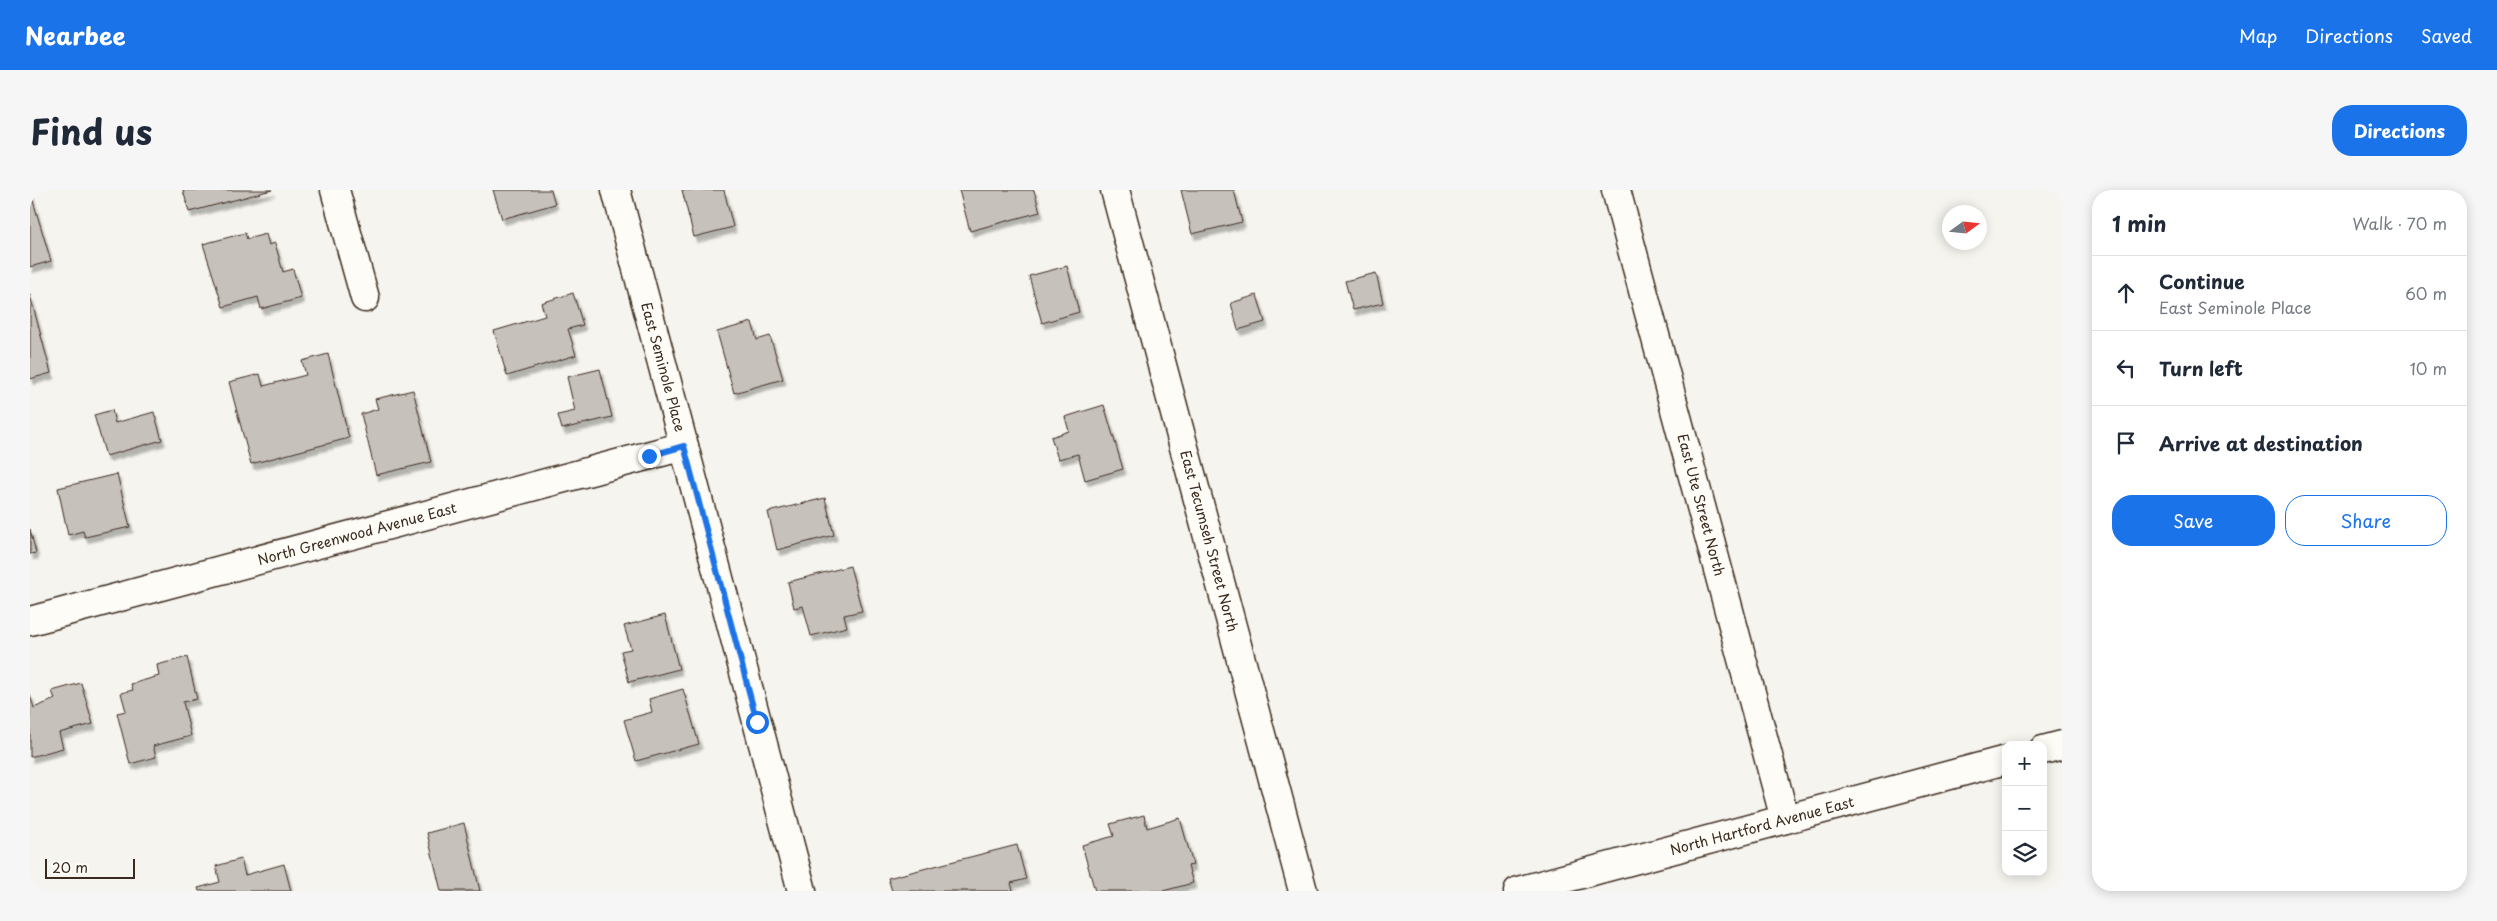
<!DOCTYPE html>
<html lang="en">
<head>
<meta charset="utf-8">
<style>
  :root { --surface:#fff; --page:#f6f6f7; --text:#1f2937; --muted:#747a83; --line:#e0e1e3; --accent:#1a73e8 }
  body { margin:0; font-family:"Playpen Sans",sans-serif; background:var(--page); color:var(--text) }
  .controls { position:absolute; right:15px; bottom:15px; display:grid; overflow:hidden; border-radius:10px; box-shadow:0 2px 12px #0003 }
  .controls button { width:45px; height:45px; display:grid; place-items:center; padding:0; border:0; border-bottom:1px solid var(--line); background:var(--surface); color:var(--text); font:25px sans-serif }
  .compass { position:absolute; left:1912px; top:15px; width:45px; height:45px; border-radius:50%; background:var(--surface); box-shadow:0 2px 12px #0003; rotate:75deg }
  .scale { position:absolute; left:15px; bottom:12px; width:90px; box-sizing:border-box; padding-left:5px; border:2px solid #3b2a1e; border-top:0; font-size:14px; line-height:18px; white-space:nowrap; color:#3b2a1e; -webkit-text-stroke:4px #fdfcf7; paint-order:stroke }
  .stop { position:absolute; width:15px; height:15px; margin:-11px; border:4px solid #1a73e8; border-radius:50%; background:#fff }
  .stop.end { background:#1a73e8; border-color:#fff; box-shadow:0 1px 5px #0008 }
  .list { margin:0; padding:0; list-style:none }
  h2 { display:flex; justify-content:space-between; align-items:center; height:65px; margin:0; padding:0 20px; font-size:21px }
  h2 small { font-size:16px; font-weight:400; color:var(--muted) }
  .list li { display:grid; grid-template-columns:32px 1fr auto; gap:15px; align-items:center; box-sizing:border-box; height:75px; padding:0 20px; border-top:1px solid var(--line) }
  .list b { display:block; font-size:19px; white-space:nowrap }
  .list p { margin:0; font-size:16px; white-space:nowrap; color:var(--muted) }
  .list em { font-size:16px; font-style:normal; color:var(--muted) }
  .actions { display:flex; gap:10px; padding:15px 20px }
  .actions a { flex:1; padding:11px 0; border:1px solid var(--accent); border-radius:20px; text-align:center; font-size:18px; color:var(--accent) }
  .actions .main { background:var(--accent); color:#fff }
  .icon { flex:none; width:28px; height:28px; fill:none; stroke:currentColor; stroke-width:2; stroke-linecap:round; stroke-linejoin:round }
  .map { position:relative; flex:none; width:2032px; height:701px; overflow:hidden; border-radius:20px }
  header { display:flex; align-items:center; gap:30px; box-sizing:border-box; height:70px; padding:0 25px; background:var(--accent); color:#fff }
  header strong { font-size:24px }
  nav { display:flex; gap:28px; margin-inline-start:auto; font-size:18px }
  .intro { display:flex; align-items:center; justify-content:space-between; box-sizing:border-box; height:120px; padding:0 30px }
  h1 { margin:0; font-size:35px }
  .button { padding:12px 22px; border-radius:20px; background:var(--accent); color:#fff; font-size:18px; font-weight:700 }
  main { display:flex; gap:30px; padding:0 30px }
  aside { flex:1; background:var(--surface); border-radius:20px; box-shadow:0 2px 12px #0003 }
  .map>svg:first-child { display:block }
  .building { fill:#c7c1bb; stroke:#3b2a1e; filter:url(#shadow) }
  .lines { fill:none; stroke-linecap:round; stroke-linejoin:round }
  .minor-casing { stroke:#3b2a1e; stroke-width:31 }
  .minor { stroke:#fdfcf7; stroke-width:28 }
  .route { stroke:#1a73e8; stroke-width:6 }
  .labels { text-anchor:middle; stroke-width:4; stroke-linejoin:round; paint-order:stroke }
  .street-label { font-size:14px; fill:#3b2a1e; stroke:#fdfcf7 }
</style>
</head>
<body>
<header>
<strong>Nearbee</strong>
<nav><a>Map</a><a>Directions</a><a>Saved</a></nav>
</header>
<div class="intro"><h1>Find us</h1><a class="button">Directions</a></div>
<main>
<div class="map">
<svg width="2032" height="701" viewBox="0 0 2032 701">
  <defs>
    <filter id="shadow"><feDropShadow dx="3" dy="5.5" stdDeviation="1" flood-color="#0004"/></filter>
  </defs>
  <rect width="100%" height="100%" fill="#f5f4ee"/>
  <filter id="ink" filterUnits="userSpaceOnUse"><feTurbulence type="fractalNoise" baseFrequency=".02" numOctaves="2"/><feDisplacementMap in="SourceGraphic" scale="10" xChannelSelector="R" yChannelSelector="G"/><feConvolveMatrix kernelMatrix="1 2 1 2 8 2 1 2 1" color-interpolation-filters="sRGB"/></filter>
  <g filter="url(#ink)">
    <g class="building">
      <polygon points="153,0 242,0 159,22"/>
      <polygon points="463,0 521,0 525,14 472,29"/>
      <polygon points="652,0 694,0 703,37 664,47"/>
      <polygon points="929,0 1004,0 1010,22 940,41"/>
      <polygon points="1151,0 1204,0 1212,32 1162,44"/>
      <polygon points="0,1 21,71 0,77"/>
      <polygon points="215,43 217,49 236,44 239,55 245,53 253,82 263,79 271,108 231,119 228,107 193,117 173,54"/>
      <polygon points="1037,76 1049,122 1012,133 999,86"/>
      <polygon points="1346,83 1353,113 1323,120 1315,91"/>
      <polygon points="543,103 553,135 538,139 546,165 477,186 464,141 515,126 511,113"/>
      <polygon points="0,105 21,183 0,189"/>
      <polygon points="1227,105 1235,132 1208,140 1201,113"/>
      <polygon points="722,132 727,150 740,146 753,189 704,203 687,142"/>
      <polygon points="298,164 319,248 221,274 199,192 230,184 233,196 276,185 272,171"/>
      <polygon points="570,179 582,227 532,239 528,225 545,221 537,187"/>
      <polygon points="383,200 401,272 346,285 331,224 348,219 345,209"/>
      <polygon points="1074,215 1093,279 1055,290 1048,264 1028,269 1021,247 1039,241 1035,227"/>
      <polygon points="82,220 85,233 124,222 132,250 76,266 64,225"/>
      <polygon points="87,284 100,337 55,347 53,341 38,345 28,298"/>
      <polygon points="795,308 804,345 747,360 738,322"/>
      <polygon points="0,339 6,363 0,364"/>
      <polygon points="820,376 832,421 814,425 817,437 781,446 773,416 764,418 758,392"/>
      <polygon points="635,425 649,479 599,492 591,461 601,459 594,436"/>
      <polygon points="157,467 167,509 153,512 161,546 123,556 126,567 100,574 87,523 96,521 91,503 103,500 101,494 129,486 127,475"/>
      <polygon points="51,493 63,534 29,543 33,558 0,567 0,504 4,518 25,509 22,501"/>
      <polygon points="653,499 669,554 606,571 594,530 622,522 619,509"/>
      <polygon points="1114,625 1117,638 1150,628 1163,675 1158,676 1163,693 1133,701 1065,701 1052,655 1084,646 1080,634"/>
      <polygon points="434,633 450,701 411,701 397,643"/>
      <polygon points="987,655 996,689 981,693 983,701 862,701 858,688"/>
      <polygon points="211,669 215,685 254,674 261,701 169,701 168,698 190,692 186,676"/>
    </g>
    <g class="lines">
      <defs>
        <g id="minor">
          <polyline points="305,0 335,108"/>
          <polyline points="586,0 772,701"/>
          <polyline points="1085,0 1273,701"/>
          <polyline points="1586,0 1755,629"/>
          <polyline points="0,431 654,256"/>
          <polyline points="2013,560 2032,555"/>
          <polyline points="1488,701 1976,570"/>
        </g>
      </defs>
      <use href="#minor" class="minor-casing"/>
      <use href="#minor" class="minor"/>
    </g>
  </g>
  <g class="lines" filter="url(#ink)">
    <polyline class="route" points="619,266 654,256 727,532"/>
  </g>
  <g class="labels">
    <g class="street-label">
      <text transform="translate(633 177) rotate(75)" y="5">East Seminole Place</text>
      <text transform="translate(1671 315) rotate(75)" y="5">East Ute Street North</text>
      <text transform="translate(327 344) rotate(-15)" y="5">North Greenwood Avenue East</text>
      <text transform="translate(1179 351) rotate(75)" y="5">East Tecumseh Street North</text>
      <text transform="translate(1732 636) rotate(-15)" y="5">North Hartford Avenue East</text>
    </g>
  </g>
</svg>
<div class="controls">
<button>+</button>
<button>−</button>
<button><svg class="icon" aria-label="layers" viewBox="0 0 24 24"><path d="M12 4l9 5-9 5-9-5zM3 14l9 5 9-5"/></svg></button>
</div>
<svg class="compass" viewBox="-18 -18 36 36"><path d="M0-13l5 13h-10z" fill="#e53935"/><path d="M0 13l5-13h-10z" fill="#747a83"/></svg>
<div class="scale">20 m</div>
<div class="stop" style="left:727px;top:532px"></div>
<div class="stop end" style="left:619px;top:266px"></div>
</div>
<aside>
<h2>1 min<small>Walk · 70 m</small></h2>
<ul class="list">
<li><svg class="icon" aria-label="ahead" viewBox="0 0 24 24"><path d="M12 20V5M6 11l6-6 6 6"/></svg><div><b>Continue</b><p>East Seminole Place</p></div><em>60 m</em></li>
<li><svg class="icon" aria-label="left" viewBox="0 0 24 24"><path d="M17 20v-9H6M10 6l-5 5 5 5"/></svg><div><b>Turn left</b></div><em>10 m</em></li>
<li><svg class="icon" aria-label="arrive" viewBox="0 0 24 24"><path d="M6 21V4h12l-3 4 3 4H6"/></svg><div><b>Arrive at destination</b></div></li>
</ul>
<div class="actions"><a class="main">Save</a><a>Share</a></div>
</aside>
</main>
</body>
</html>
